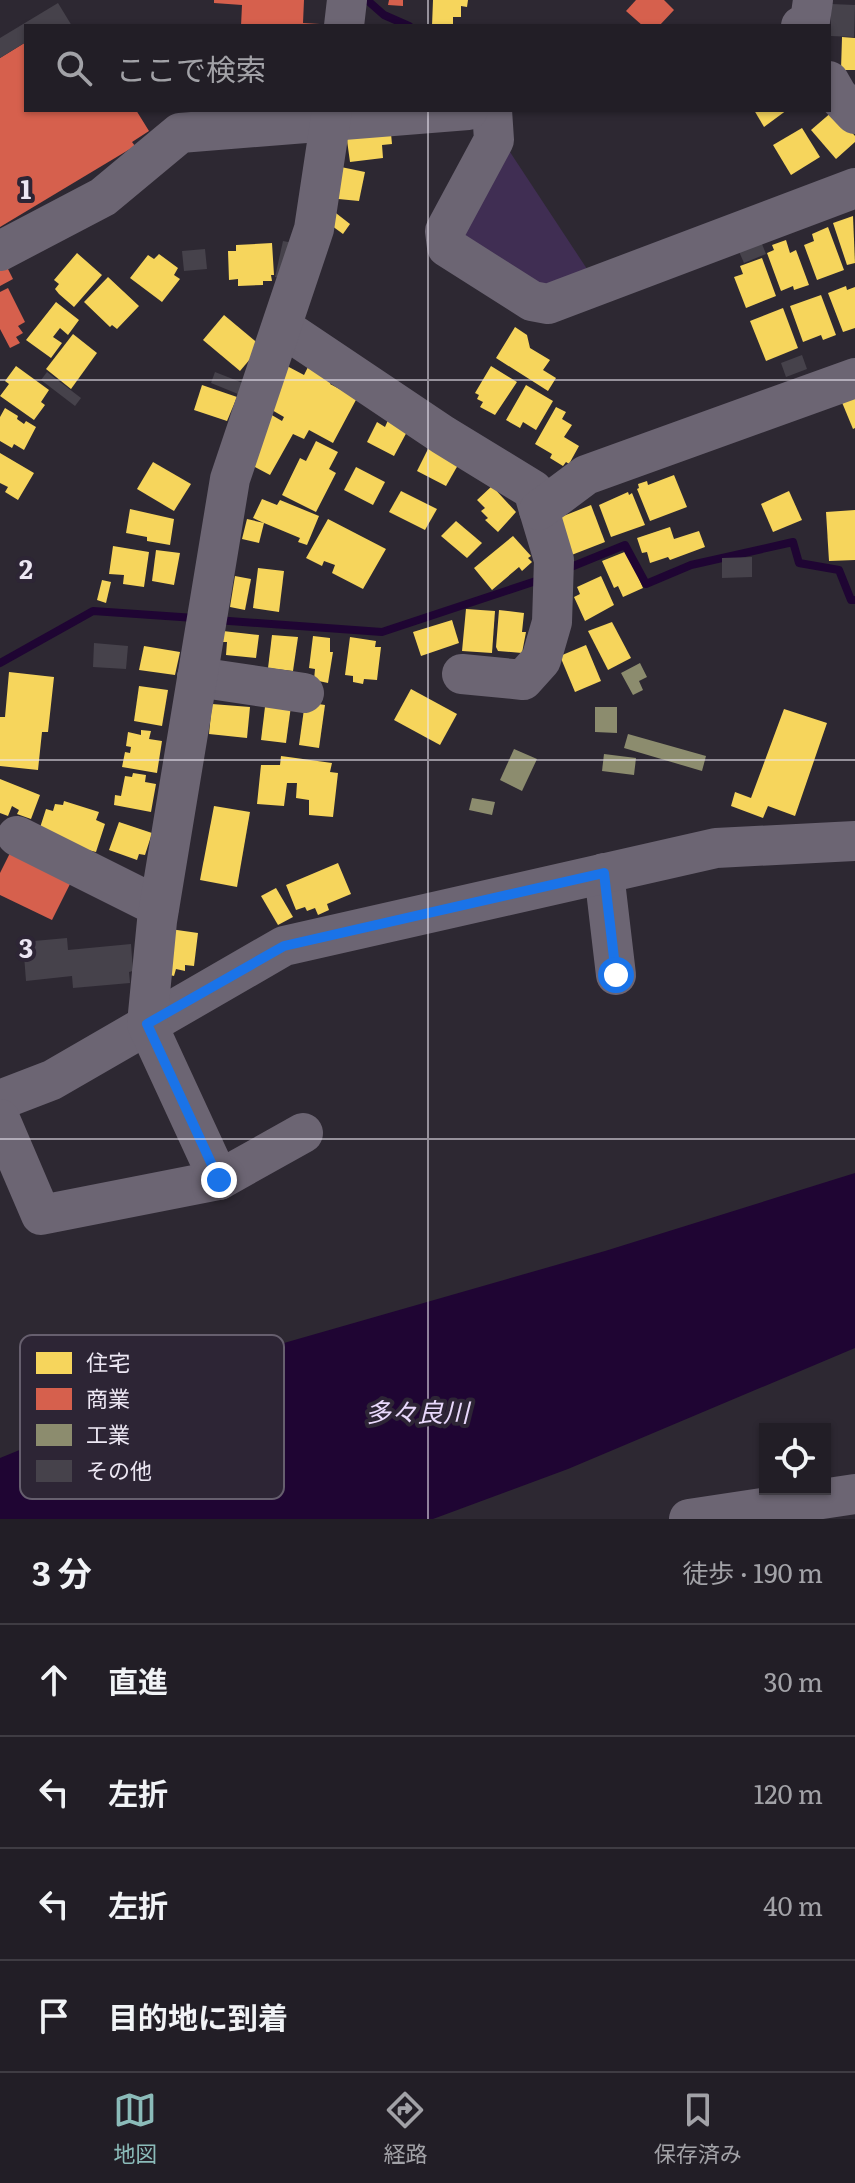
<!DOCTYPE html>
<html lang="ja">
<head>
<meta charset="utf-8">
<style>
  :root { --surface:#221e26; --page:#2e2b32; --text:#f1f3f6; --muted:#a2a2a7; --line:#3f3c43; --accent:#8bbbb9 }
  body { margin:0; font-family:Literata,"Noto Sans JP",serif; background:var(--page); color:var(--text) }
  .controls { position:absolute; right:24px; bottom:24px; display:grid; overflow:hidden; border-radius:0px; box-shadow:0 2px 6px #0004 }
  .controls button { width:72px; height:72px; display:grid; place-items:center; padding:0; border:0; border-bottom:2px solid var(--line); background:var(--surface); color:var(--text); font:40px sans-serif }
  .stop { position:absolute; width:24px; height:24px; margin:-18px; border:6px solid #1a73e8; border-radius:50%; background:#fff }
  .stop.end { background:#1a73e8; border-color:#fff; box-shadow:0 2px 8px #0008 }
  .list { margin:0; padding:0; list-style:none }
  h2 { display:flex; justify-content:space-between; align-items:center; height:104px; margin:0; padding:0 32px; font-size:34px }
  h2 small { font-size:26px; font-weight:400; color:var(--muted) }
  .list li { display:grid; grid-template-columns:52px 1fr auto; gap:24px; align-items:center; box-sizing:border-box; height:112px; padding:0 32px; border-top:2px solid var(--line) }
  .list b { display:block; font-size:30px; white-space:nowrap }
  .list em { font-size:26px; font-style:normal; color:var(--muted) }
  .icon { flex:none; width:44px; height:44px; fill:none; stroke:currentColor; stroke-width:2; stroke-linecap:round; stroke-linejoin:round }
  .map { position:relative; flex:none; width:855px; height:1519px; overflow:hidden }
  .search { position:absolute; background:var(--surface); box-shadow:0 2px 6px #0004; left:24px; right:24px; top:24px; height:88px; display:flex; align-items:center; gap:20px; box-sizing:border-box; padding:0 28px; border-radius:0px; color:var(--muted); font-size:30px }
  .sheet { height:552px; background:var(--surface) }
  nav { display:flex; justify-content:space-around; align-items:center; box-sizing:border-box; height:112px; border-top:2px solid var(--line); background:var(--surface); font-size:22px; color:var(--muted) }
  nav a { display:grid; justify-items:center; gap:4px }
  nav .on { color:var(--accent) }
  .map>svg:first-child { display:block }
  .green { fill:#402e53 }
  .water { fill:#1f0533 }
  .homes { fill:#f6d55c }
  .shops { fill:#d6604d }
  .industry { fill:#8c8c6e }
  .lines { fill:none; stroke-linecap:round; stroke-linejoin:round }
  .stream { stroke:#1f0533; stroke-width:8 }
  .building { fill:#46424b }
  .minor { stroke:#6c6573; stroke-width:40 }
  .route { stroke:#1a73e8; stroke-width:10 }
  .grid { fill:none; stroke:#ece7f3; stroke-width:2; stroke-opacity:0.55 }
  .labels { text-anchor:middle; stroke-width:8; stroke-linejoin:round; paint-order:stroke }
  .water-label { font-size:26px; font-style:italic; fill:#e9d9fc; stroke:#2d2535 }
  .key { fill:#2d2535; stroke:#665f6e; stroke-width:2 }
  .key-label { font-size:22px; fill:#ece7f3 }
  .grid-label { font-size:26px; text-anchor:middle; font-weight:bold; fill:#ece7f3; stroke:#2d2535; stroke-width:8; stroke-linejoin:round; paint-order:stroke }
</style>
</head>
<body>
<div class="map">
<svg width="855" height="1519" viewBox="0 0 855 1519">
  <rect width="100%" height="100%" fill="#2d2832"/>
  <polygon class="green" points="508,149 589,272 546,290 466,244 460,228"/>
  <polygon class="water" points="855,1173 855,1348 568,1469 433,1519 0,1519 0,1458 277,1345 605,1251"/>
  <g class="homes">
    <polygon points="433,0 468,0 467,7 461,6 461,17 453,17 453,26 432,26"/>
    <polygon points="842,37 855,38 855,70 841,70"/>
    <polygon points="754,110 787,110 764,127"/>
    <polygon points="833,111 855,136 855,142 836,159 811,130"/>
    <polygon points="390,123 392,144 382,145 383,158 350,162 346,133"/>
    <polygon points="802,128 820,157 791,175 773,145"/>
    <polygon points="341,167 365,172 359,201 328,198"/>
    <polygon points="332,210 350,224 343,234 324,220"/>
    <polygon points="853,216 855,263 847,265 833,223"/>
    <polygon points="828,227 844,270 817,280 804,245 814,241 812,234"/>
    <polygon points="786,240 790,253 796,250 809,285 794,290 793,286 781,291 767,253 774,250 772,245"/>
    <polygon points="272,243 274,275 271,275 272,281 263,281 263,285 238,286 238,279 229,280 228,251 236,251 236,245"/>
    <polygon points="77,253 102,275 74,307 59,294 55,289 59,284 54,280"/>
    <polygon points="159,254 178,268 174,275 180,279 162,302 130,278 148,255 154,259"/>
    <polygon points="762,258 776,296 746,308 734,277 743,274 740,266"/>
    <polygon points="108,277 139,306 117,329 112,325 110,327 84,302"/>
    <polygon points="846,286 847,290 855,287 855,328 843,332 828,293"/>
    <polygon points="821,295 836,335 823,340 821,335 803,342 790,306"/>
    <polygon points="56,302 79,320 68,335 60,328 53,337 62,343 51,358 26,340"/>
    <polygon points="783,308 798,348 766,361 750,321"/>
    <polygon points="224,315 261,346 240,371 203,340"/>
    <polygon points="515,327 527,335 530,348 550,360 543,370 556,378 548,391 496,358"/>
    <polygon points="73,334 97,353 71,389 46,369"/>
    <polygon points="309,365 333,378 330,384 357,398 333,443 309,430 304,439 293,434 270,475 244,461 270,414 282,421 284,417 265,406 287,366 304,375"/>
    <polygon points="16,366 49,390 41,402 45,405 34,420 0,396 9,384 5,381"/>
    <polygon points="491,366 517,382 495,415 480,407 483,402 477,399 479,395 475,393"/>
    <polygon points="202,385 237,397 227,421 194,410"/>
    <polygon points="526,385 553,401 536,430 523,422 520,428 506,420"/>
    <polygon points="855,395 855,428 853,429 841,400"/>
    <polygon points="556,407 566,412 562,419 572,425 564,437 579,446 569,464 566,462 563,466 550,458 552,454 535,444"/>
    <polygon points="5,408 18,416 17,419 24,424 26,421 36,427 24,450 14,444 12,448 0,441 0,417"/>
    <polygon points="389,418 409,428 394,456 367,442 377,422 385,427"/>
    <polygon points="316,441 338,452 329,469 336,473 316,512 282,495 300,458 306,461"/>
    <polygon points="432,441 458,465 446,486 417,471"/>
    <polygon points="0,453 34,473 18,500 5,492 8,487 0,483"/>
    <polygon points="153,462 191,484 174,511 137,489"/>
    <polygon points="356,467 385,482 373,505 344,490"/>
    <polygon points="674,475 687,507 650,521 637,489 639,488 638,484 647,481 648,485"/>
    <polygon points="492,486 516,512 498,532 485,520 488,518 481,511 485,508 477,500"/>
    <polygon points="401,491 437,509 425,530 389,512"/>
    <polygon points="789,491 802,520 773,532 761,504"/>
    <polygon points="628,492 629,495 632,493 645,525 611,537 599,505"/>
    <polygon points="262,499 277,505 280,500 319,516 307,545 298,542 300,538 264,523 259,543 242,539 247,519 264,523 253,518"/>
    <polygon points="591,505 605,542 569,556 556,519"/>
    <polygon points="130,509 174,519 170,545 147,541 147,537 126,533"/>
    <polygon points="855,510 855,560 829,561 826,512"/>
    <polygon points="328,519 386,549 363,589 332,573 335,565 324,561 322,566 306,558"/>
    <polygon points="456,521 482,543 467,558 441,536"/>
    <polygon points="670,527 674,539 699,531 705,547 670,560 668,557 650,563 647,552 642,553 637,538"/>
    <polygon points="513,536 531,556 528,558 532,562 522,571 519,567 492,590 474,568"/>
    <polygon points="113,546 149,552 144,587 123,584 124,575 109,574"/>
    <polygon points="156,550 180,553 174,585 152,581"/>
    <polygon points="627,551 643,588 623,597 618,586 614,588 602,561"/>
    <polygon points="258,568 284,571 279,612 253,608"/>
    <polygon points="235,576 251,579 245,610 230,607"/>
    <polygon points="601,576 614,605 585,621 574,597 580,594 577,587"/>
    <polygon points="102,580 111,582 106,603 97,600"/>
    <polygon points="466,609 495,611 492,653 462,651"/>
    <polygon points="499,610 524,613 522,632 526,632 522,653 498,651 496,647"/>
    <polygon points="452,620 459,643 421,656 413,632"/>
    <polygon points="612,622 631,658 608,670 588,631"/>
    <polygon points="223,631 259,635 256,658 226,655 227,642 221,642"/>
    <polygon points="272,635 298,637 293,671 268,668"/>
    <polygon points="313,636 330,638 330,652 333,652 328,683 314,680 315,669 309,668"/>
    <polygon points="350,637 376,641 375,647 381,647 377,680 364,679 363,684 353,682 353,676 345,675"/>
    <polygon points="586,645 601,681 575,692 560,656"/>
    <polygon points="144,646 180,652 175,675 139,670"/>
    <polygon points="9,672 54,677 48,732 42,732 38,770 0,766 0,717 5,717"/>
    <polygon points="139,686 168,690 162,726 134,721"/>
    <polygon points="411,689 457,714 440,745 394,720"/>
    <polygon points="305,702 325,705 319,748 299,745"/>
    <polygon points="212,704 250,707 247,738 209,734"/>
    <polygon points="291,706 286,743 261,740 265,707"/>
    <polygon points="784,709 827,723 795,816 768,806 763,818 731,806 735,792 751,798"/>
    <polygon points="141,730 151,731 149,739 162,741 157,773 122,767 125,752 130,753 131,747 126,746 128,732 141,735"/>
    <polygon points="281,756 332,763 330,772 338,773 333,817 309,815 309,800 296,798 297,783 287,783 284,806 257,804 261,765 280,765"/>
    <polygon points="133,773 146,775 145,782 156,784 151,812 114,805 115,795 121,796 125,776 132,777"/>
    <polygon points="0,779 40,795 31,819 17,814 19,810 12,806 8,816 0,813"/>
    <polygon points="64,801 99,812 96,820 105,824 96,852 37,837 46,809 53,811 55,804 63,805"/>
    <polygon points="214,806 250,812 237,887 200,880"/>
    <polygon points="119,822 152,833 145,855 139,854 137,860 109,850"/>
    <polygon points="338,863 351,894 327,904 329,910 318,915 315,908 307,911 305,907 296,910 286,885"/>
    <polygon points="276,888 293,917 278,925 261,896"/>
    <polygon points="170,929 198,933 194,966 185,965 185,971 176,969 174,976 162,973"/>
  </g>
  <g class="shops">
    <polygon points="214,0 304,0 303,23 320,24 320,26 241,26 242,5 214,3"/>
    <polygon points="389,0 403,0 403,6 388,5"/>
    <polygon points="636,0 664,0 674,10 659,26 643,26 626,11"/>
    <polygon points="26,42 26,110 136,110 149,131 132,142 135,146 0,227 0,58"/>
    <polygon points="6,265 13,279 0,286 0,268"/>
    <polygon points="8,288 25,322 18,326 23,333 16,337 20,343 10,348 0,329 0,292"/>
    <polygon points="11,851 72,880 52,920 0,895 0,873"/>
  </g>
  <g class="industry">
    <polygon points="640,663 647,677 639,681 643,690 633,695 621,673"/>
    <polygon points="595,707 617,707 617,733 595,732"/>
    <polygon points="628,734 706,756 702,771 624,748"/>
    <polygon points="514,749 537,759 522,791 500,780"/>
    <polygon points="604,754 636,758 634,775 602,771"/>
    <polygon points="472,798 495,802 492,815 469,810"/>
  </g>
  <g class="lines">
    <g class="stream">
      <polyline points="367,0 384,15 409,26"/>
      <polyline points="566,569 625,545 646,584 691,565 793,542 799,563 839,570 851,600 855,600"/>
      <polyline points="216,620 382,632 542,579"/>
      <polyline points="0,663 93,611 195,618"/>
    </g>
  </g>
  <g class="building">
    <polygon points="58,3 72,26 56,24 26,26 26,42 0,58 0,38"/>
    <polygon points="831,4 855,5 854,37 831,36"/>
    <polygon points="760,239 766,254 744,263 737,247"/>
    <polygon points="283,241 293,243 284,279 275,277"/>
    <polygon points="205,249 207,269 184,271 182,251"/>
    <polygon points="802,355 807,369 786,377 781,363"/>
    <polygon points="47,372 81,398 75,406 41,380"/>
    <polygon points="215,372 248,385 243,396 211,383"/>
    <polygon points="752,557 752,577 722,578 722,558"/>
    <polygon points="94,643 128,646 126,669 93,667"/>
    <polygon points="67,938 68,950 131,944 133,971 129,972 130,983 73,988 72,976 26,981 23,942"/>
  </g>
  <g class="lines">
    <g class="minor">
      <polyline points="344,26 347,0"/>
      <polyline points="801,26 810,21 813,0"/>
      <polyline points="829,81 837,95 855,114"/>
      <polyline points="492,110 494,140 445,231 447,247 532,301 548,304 855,188"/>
      <polyline points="0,251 103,197 180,133 468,110"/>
      <polyline points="282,327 443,435 533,490 554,560 552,622 541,660 523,680 462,674"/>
      <polyline points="539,510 586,475 855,378"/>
      <polyline points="197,677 304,693"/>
      <polyline points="17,836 159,907"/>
      <polyline points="604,873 616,975"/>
      <polyline points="0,1100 52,1080 284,946 716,848 855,841"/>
      <polyline points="0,1119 41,1215 219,1180 303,1133"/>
      <polyline points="219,1180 147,1024 157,921 230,479 314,229 332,110"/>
      <polyline points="689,1519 855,1494"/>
    </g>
  </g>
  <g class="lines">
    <polyline class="route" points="219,1180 147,1024 284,946 604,873 616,975"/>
  </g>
  <path class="grid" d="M428 0V26M428 110V1519M0 380H855M0 760H855M0 1139H855"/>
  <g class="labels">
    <g class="water-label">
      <text x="417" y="1422">多々良川</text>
    </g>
  </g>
  <rect x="20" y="1335" width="264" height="164" rx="12" class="key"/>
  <rect x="36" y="1352" width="36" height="22" fill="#f6d55c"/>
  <rect x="36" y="1388" width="36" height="22" fill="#d6604d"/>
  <rect x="36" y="1424" width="36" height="22" fill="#8c8c6e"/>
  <rect x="36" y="1460" width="36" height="22" fill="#46424b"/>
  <g class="key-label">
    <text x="86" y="1371">住宅</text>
    <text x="86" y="1407">商業</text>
    <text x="86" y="1443">工業</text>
    <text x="86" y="1479">その他</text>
  </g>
  <g class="grid-label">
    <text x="26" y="199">1</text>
    <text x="26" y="579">2</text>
    <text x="26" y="958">3</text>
  </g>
</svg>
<div class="controls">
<button><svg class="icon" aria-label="locate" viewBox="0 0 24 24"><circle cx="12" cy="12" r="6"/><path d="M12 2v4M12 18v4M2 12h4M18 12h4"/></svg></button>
</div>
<div class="stop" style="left:616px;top:975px"></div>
<div class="stop end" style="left:219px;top:1180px"></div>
<div class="search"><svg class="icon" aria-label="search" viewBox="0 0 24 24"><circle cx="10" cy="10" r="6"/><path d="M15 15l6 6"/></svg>ここで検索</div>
</div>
<section class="sheet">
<h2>3 分<small>徒歩 · 190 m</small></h2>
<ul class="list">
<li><svg class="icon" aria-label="ahead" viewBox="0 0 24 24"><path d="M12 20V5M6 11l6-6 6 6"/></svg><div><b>直進</b></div><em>30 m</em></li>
<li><svg class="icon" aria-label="left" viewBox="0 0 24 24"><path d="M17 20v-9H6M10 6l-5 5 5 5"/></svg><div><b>左折</b></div><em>120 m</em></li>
<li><svg class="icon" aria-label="left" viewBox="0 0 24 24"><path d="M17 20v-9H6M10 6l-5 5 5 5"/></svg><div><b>左折</b></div><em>40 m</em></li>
<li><svg class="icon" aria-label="arrive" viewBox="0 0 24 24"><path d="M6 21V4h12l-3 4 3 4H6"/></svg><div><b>目的地に到着</b></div></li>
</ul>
</section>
<nav>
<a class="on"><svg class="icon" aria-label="map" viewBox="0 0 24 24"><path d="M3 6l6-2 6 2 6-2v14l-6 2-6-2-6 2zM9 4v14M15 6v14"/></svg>地図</a>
<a><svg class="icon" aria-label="directions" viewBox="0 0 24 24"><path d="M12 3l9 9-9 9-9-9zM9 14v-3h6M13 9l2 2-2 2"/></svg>経路</a>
<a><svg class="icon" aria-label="saved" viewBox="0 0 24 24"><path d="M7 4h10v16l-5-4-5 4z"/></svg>保存済み</a>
</nav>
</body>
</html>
